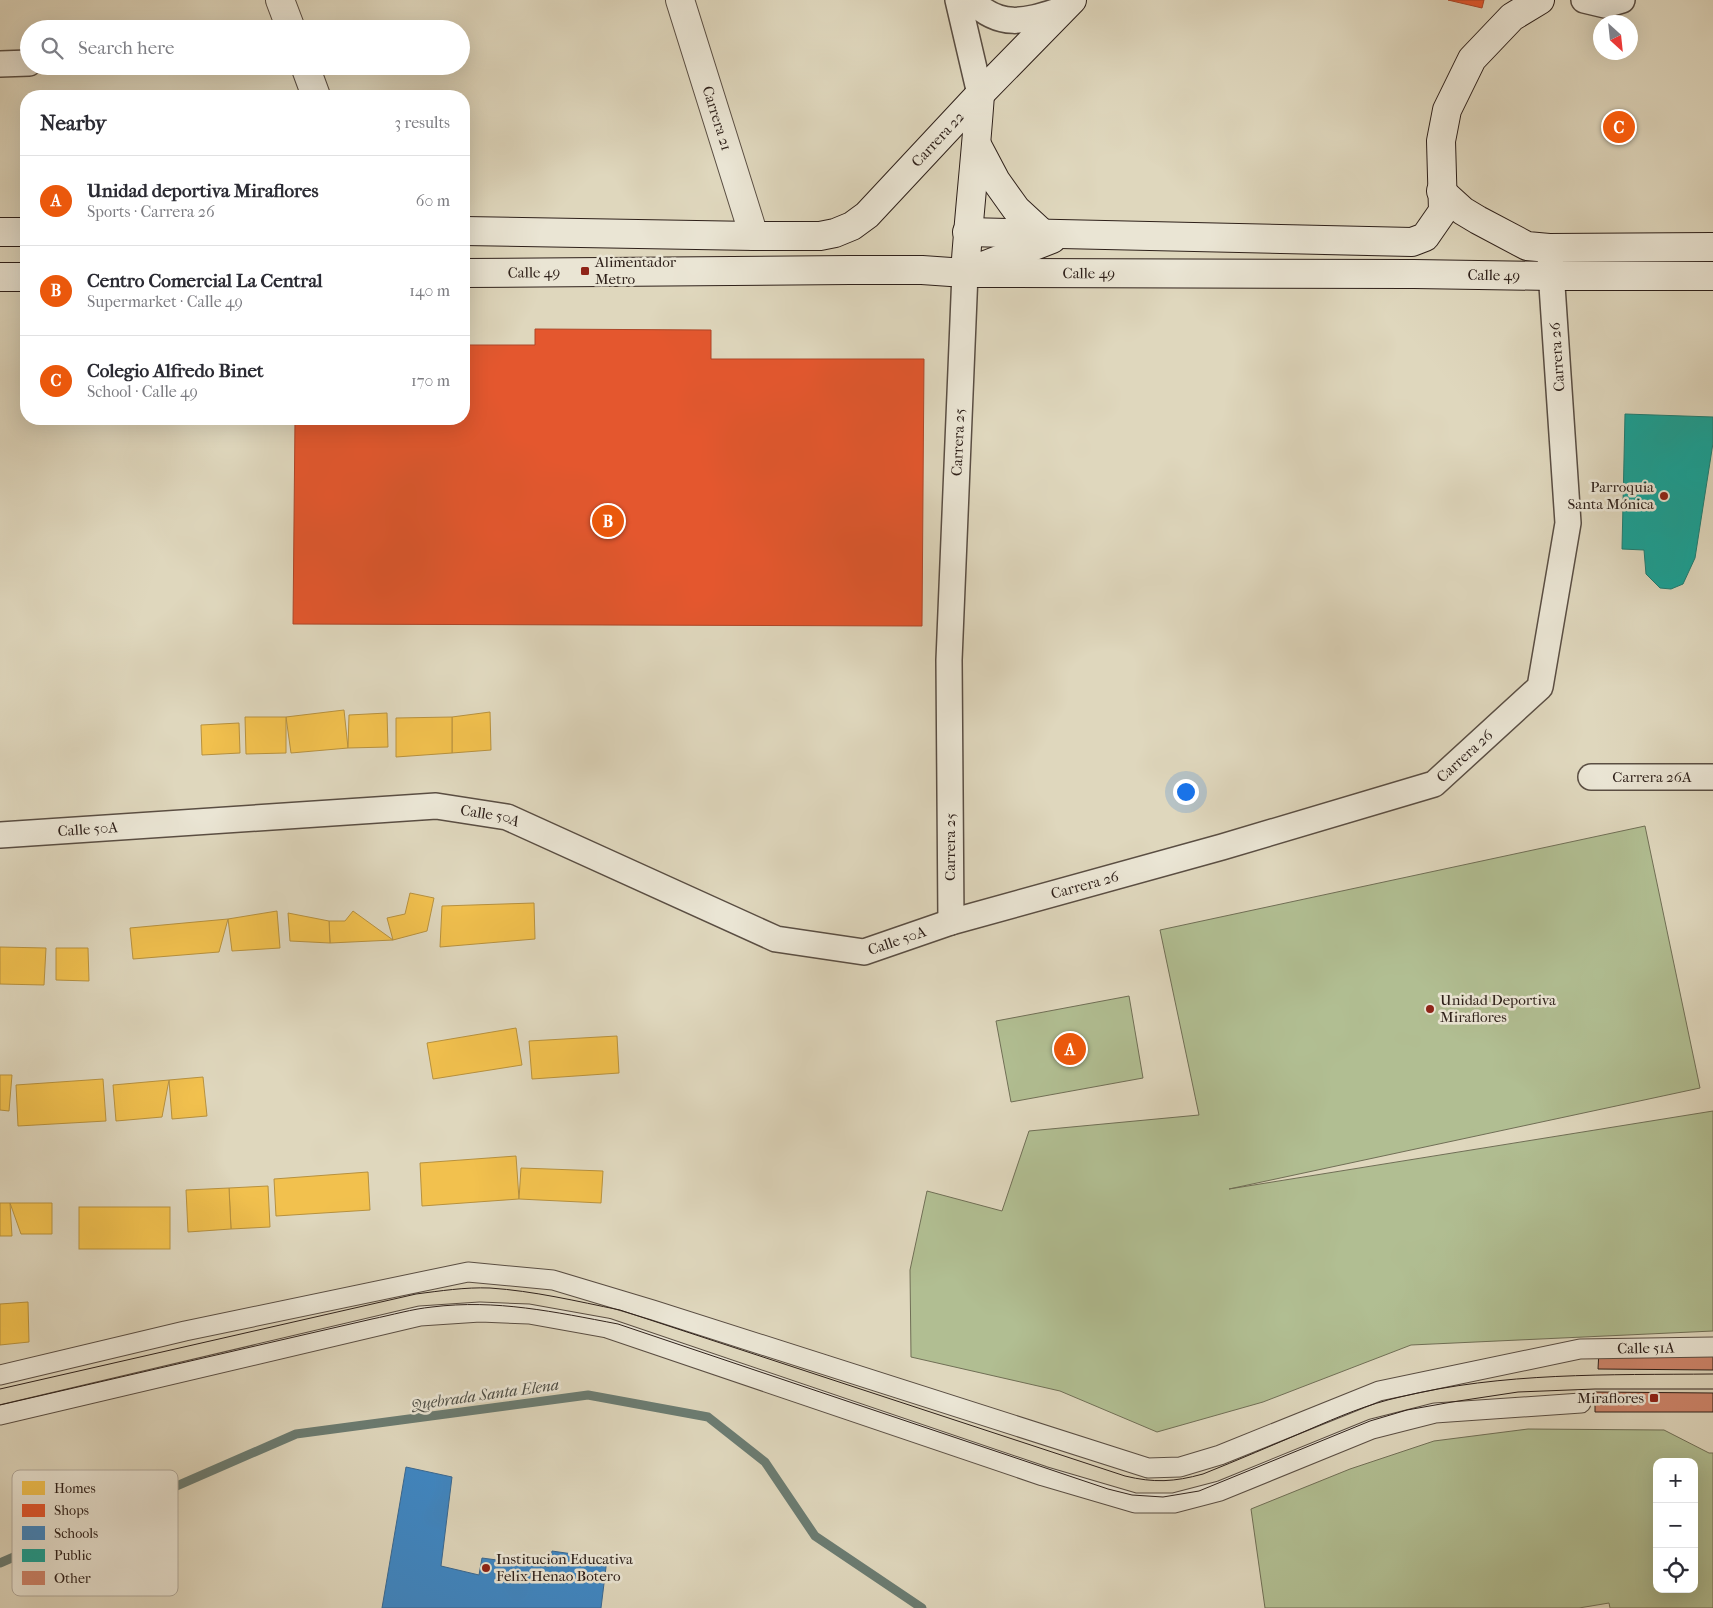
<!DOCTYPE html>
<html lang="en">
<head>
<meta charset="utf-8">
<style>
  :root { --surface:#fff; --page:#f2f2f3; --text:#2b2b33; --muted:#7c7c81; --line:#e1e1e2; --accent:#ea580c }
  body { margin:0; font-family:"IM FELL French Canon",serif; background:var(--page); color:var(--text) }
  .controls { position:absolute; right:15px; bottom:15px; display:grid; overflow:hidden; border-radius:10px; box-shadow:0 5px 20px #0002 }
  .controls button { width:45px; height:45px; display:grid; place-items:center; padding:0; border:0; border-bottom:1px solid var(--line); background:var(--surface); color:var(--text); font:25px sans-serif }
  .compass { position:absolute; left:1593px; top:15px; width:45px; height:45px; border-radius:50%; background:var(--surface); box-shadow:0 5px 20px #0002; rotate:153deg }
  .you { position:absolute; left:1185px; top:791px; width:18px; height:18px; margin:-12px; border:4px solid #fff; border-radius:50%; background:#1a73e8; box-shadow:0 0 0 8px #1a73e833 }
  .badge { display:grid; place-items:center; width:32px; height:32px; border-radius:50%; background:var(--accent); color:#fff; font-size:16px; font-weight:700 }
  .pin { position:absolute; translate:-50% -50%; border:2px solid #fff; box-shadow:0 1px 5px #0006 }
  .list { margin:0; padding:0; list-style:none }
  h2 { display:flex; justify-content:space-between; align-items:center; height:65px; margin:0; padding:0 20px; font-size:21px }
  h2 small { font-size:16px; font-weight:400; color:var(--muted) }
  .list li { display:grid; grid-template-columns:32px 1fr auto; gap:15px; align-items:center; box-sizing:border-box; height:90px; padding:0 20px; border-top:1px solid var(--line) }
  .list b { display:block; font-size:19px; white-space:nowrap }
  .list p { margin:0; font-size:16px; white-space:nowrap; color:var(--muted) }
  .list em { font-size:16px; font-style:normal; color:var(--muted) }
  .icon { flex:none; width:28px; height:28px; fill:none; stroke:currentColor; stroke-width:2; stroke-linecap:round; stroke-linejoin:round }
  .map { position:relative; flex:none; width:1713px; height:1608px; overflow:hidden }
  .search { position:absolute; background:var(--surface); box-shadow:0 5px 20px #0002; left:20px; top:20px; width:450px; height:55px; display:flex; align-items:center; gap:12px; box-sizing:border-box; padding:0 18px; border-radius:28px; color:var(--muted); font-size:19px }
  .panel { position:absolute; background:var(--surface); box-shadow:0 5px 20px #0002; left:20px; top:90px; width:450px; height:335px; border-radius:20px }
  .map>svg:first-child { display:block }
  .green { fill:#b1be92; stroke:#706f56; fill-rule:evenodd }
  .homes { fill:#f2c14e; stroke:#b7913e }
  .shops { fill:#e4572e; stroke:#ad4628 }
  .schools { fill:#3f88c5; stroke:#3a6992 }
  .public { fill:#17a398; stroke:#1e7c72 }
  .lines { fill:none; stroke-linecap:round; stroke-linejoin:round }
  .stream { stroke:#6b7c72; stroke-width:9 }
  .building { fill:#ce856b; stroke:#2e201a }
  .pedestrian-casing { stroke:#5a4e43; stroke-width:21 }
  .minor-casing { stroke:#5a4e43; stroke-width:28 }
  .tertiary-casing { stroke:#5a4e43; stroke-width:30 }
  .secondary-casing { stroke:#2e201a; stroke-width:30 }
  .pedestrian { stroke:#eae5d4; stroke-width:19 }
  .minor { stroke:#eae5d4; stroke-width:25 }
  .tertiary { stroke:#eae5d4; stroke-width:28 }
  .secondary { stroke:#eae5d4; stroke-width:28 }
  .tram { stroke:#2e201a; stroke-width:1 }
  .poi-dot { fill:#8f2418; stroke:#eae5d4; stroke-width:2 }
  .labels { text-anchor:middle; stroke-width:5; stroke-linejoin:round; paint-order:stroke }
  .street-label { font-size:15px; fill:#2e201a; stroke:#eae5d4 }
  .poi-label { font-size:15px; fill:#2e201a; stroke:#eae5d4; text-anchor:start }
  .water-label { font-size:16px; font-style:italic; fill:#4d4e46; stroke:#eae5d4 }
  .key { fill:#eae5d4; stroke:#b2aa9c; stroke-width:1 }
  .key-label { font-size:14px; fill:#2e201a }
</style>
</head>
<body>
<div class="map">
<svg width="1713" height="1608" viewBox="0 0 1713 1608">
  <rect width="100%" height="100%" fill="#dfd7bd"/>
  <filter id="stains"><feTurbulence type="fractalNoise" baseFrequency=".004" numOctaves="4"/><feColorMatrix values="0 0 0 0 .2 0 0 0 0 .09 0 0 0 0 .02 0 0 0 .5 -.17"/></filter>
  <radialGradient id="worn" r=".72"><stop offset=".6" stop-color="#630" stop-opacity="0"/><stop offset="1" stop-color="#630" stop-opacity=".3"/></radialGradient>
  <g class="green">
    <polygon points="1645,826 1700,1088 1229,1189 1713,1111 1713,1331 1411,1345 1263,1402 1157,1432 1060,1391 911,1357 910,1270 927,1191 1002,1211 1029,1131 1199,1115 1160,930"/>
    <polygon points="1129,996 1143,1078 1011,1102 996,1021"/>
    <path d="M1528 1429 1664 1430 1709 1453H1713V1608H1610L1609 1603 1579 1608H1265L1251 1509 1350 1469 1434 1441ZM1657 1462H1694V1589H1657Z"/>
  </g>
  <g class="homes">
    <polygon points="344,710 348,748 291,753 286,717"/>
    <polygon points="490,712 491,750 452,753 452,717"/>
    <polygon points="387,713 388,747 348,748 349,715"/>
    <polygon points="245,717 286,717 286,753 246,754"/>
    <polygon points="452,717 452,753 396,757 396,718"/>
    <polygon points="239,723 240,753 202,755 201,725"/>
    <polygon points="410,893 434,898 427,931 393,940 387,918 405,914"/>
    <polygon points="534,903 535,939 440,947 442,906"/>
    <polygon points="277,911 280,948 232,951 228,919"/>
    <polygon points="353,911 393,940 330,943 329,921 345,921"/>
    <polygon points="288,913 329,921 330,943 290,941"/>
    <polygon points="228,919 219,952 133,959 130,928"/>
    <polygon points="0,947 46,948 44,985 0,984"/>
    <polygon points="56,948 88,948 89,981 56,980"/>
    <polygon points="516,1028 522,1065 433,1079 427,1043"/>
    <polygon points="617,1036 619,1073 532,1079 529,1041"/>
    <polygon points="0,1075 12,1075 9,1111 0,1110"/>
    <polygon points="203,1077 207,1116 172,1119 169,1080"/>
    <polygon points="103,1079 106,1121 18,1126 16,1085"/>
    <polygon points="169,1080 162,1117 116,1121 113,1085"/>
    <polygon points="516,1156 519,1199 422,1206 420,1163"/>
    <polygon points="521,1168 603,1171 601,1203 519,1199"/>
    <polygon points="368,1172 370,1210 276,1216 274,1179"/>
    <polygon points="268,1186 270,1227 231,1229 229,1188"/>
    <polygon points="229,1188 231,1229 188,1232 186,1190"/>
    <polygon points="0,1203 10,1203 12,1236 0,1236"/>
    <polygon points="10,1203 52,1203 52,1234 21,1234"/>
    <rect x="79" y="1207" width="91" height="42"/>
    <polygon points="28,1302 29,1342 0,1345 0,1304"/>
  </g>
  <g class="shops">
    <polygon points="1448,0 1484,0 1482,8"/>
    <polygon points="535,329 711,330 711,359 924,359 922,626 293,624 295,419 464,419 464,345 535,345"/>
  </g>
  <polygon class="schools" points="406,1467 452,1477 441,1566 479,1575 482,1558 549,1567 552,1551 607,1559 601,1608 382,1608"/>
  <polygon class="public" points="1625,414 1713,417 1713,443 1695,558 1683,584 1671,589 1660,588 1646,574 1644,550 1622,549"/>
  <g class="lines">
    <polyline class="stream" points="0,1563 296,1434 588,1395 708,1417 765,1462 815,1536 922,1608"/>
  </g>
  <g class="building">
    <polygon points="1599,1350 1713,1350 1713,1370 1598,1369"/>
    <polygon points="1595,1392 1713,1393 1713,1412 1595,1412"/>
  </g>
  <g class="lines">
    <defs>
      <g id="pedestrian">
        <path id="s1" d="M0 1375 185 1331 468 1272 553 1280 653 1310 1148 1468 1180 1467 1220 1455 1379 1391 1580 1349 1713 1347"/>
        <polyline points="0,1415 420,1316 480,1312 529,1314 607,1328 1043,1476 1135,1503 1174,1503 1220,1491 1372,1429 1435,1413 1581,1403"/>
      </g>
      <g id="minor">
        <polyline points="958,0 980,94"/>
        <path d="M971 0C1001 30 1026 21 1061 10"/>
        <polyline points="1584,0 1605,5 1622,0"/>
        <polyline points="0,64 29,63"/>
        <path id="s2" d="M1591 777H1713"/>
        <path id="s3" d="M0 835 436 806 507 817 776 939 864 952 951 922 1222 847 1434 784 1540 687 1568 523 1550 256"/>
        <path id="s4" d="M951 922 949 660 965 273"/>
      </g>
      <g id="tertiary">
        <polyline points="280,0 291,29"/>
        <path id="s5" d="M680 0 754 236"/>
        <polyline points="305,66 316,96"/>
      </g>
      <g id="secondary">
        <path d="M980 94C976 154 969 213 965 273L1052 239"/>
        <polyline points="977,145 996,181 1016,209 1042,233"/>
        <polyline points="1441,191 1463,211 1478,220 1527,246 1549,248 1713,247"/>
        <path id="s6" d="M464 231 754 236H820L835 233 852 226 867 215 980 94 1072 0"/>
        <polyline points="0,232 26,232"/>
        <polyline points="967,232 1412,242 1425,237 1443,211 1441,141 1447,110 1472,59 1512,17 1540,0"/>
        <path id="s7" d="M464 273 850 270H922L965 273 1414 274 1551 276H1713"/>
        <polyline points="0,277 26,277"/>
      </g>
    </defs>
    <use href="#pedestrian" class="pedestrian-casing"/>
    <use href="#minor" class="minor-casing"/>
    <use href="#tertiary" class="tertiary-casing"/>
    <use href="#secondary" class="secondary-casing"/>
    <use href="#pedestrian" class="pedestrian"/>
    <use href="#minor" class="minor"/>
    <use href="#tertiary" class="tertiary"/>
    <use href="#secondary" class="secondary"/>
    <g class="tram">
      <path d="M0 1389 416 1294C440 1291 465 1287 490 1288 534 1291 576 1301 620 1310L1125 1476C1154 1483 1174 1482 1203 1474 1238 1460 1273 1445 1308 1430 1338 1417 1368 1404 1400 1397 1503 1372 1608 1375 1713 1374"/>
      <path d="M0 1405 372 1319C392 1315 412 1309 432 1307 496 1299 555 1312 618 1324L1108 1489 1132 1495 1163 1497 1199 1491 1370 1421 1407 1410 1452 1402 1518 1392 1595 1389H1713"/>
    </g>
  </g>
  <g class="poi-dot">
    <rect x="580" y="266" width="10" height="10" rx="2.5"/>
    <circle cx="1664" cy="496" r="5"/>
    <circle cx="1430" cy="1009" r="5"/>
    <rect x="1649" y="1393" width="10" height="10" rx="2.5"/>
    <circle cx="486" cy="1568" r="5"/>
  </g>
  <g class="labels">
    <g class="street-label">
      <text dy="5" stroke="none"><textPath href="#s5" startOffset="124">Carrera 21</textPath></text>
      <text dy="5" stroke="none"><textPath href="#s6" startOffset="512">Carrera 22</textPath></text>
      <text dy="5" stroke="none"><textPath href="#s7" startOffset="70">Calle 49</textPath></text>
      <text dy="5" stroke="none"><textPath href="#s7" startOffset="625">Calle 49</textPath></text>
      <text dy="5" stroke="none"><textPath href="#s7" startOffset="1030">Calle 49</textPath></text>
      <text transform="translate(1557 357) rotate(-94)" y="5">Carrera 26</text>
      <text dy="5" stroke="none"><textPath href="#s4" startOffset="480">Carrera 25</textPath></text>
      <text dy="5" stroke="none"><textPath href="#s3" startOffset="1529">Carrera 26</textPath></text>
      <text dy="5" stroke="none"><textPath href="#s2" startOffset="61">Carrera 26A</textPath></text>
      <text dy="5" stroke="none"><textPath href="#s3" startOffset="492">Calle 50A</textPath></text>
      <text dy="5" stroke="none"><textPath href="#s3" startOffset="88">Calle 50A</textPath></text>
      <text transform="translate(950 847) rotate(-90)" y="5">Carrera 25</text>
      <text dy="5" stroke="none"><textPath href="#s3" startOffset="1124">Carrera 26</textPath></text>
      <text dy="5" stroke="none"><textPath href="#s3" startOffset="928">Calle 50A</textPath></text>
      <text dy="5" stroke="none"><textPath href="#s1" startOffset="1705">Calle 51A</textPath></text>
    </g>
    <g class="poi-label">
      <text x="595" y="267">Alimentador<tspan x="595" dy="17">Metro</tspan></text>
      <text x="1654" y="492" text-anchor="end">Parroquia<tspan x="1654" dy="17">Santa Mónica</tspan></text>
      <text x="1440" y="1005">Unidad Deportiva<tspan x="1440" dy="17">Miraflores</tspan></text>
      <text x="1644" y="1403" text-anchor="end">Miraflores</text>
      <text x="496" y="1564">Institucion Educativa<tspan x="496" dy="17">Felix Henao Botero</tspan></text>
    </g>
    <g class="water-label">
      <text transform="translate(485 1394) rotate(-8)" y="6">Quebrada Santa Elena</text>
    </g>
  </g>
  <rect x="12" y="1470" width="166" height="126" rx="8" class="key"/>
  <rect x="22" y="1481" width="23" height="14" fill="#f2c14e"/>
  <rect x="22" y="1504" width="23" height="13" fill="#e4572e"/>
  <rect x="22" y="1526" width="23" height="14" fill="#3f88c5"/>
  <rect x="22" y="1549" width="23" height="13" fill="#17a398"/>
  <rect x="22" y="1571" width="23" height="14" fill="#ce856b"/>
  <g class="key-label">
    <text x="54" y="1493">Homes</text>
    <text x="54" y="1515">Shops</text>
    <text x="54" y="1538">Schools</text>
    <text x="54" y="1560">Public</text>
    <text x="54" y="1583">Other</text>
  </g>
  <rect width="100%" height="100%" filter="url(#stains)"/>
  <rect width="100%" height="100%" fill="url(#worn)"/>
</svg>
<div class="controls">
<button>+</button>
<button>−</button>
<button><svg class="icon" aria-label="locate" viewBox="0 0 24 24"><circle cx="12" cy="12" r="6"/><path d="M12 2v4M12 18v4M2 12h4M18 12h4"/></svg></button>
</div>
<svg class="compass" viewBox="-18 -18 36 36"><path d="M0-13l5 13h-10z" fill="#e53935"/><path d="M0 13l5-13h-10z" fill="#7c7c81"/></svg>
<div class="you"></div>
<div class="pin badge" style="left:1070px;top:1049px">A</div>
<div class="pin badge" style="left:608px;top:521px">B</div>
<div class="pin badge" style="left:1619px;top:127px">C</div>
<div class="search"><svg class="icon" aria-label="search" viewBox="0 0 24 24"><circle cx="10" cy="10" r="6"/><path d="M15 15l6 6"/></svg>Search here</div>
<section class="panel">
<h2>Nearby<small>3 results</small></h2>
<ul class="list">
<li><span class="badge">A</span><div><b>Unidad deportiva Miraflores</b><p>Sports · Carrera 26</p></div><em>60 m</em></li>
<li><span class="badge">B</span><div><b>Centro Comercial La Central</b><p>Supermarket · Calle 49</p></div><em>140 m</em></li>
<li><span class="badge">C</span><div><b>Colegio Alfredo Binet</b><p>School · Calle 49</p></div><em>170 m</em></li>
</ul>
</section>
</div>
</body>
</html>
